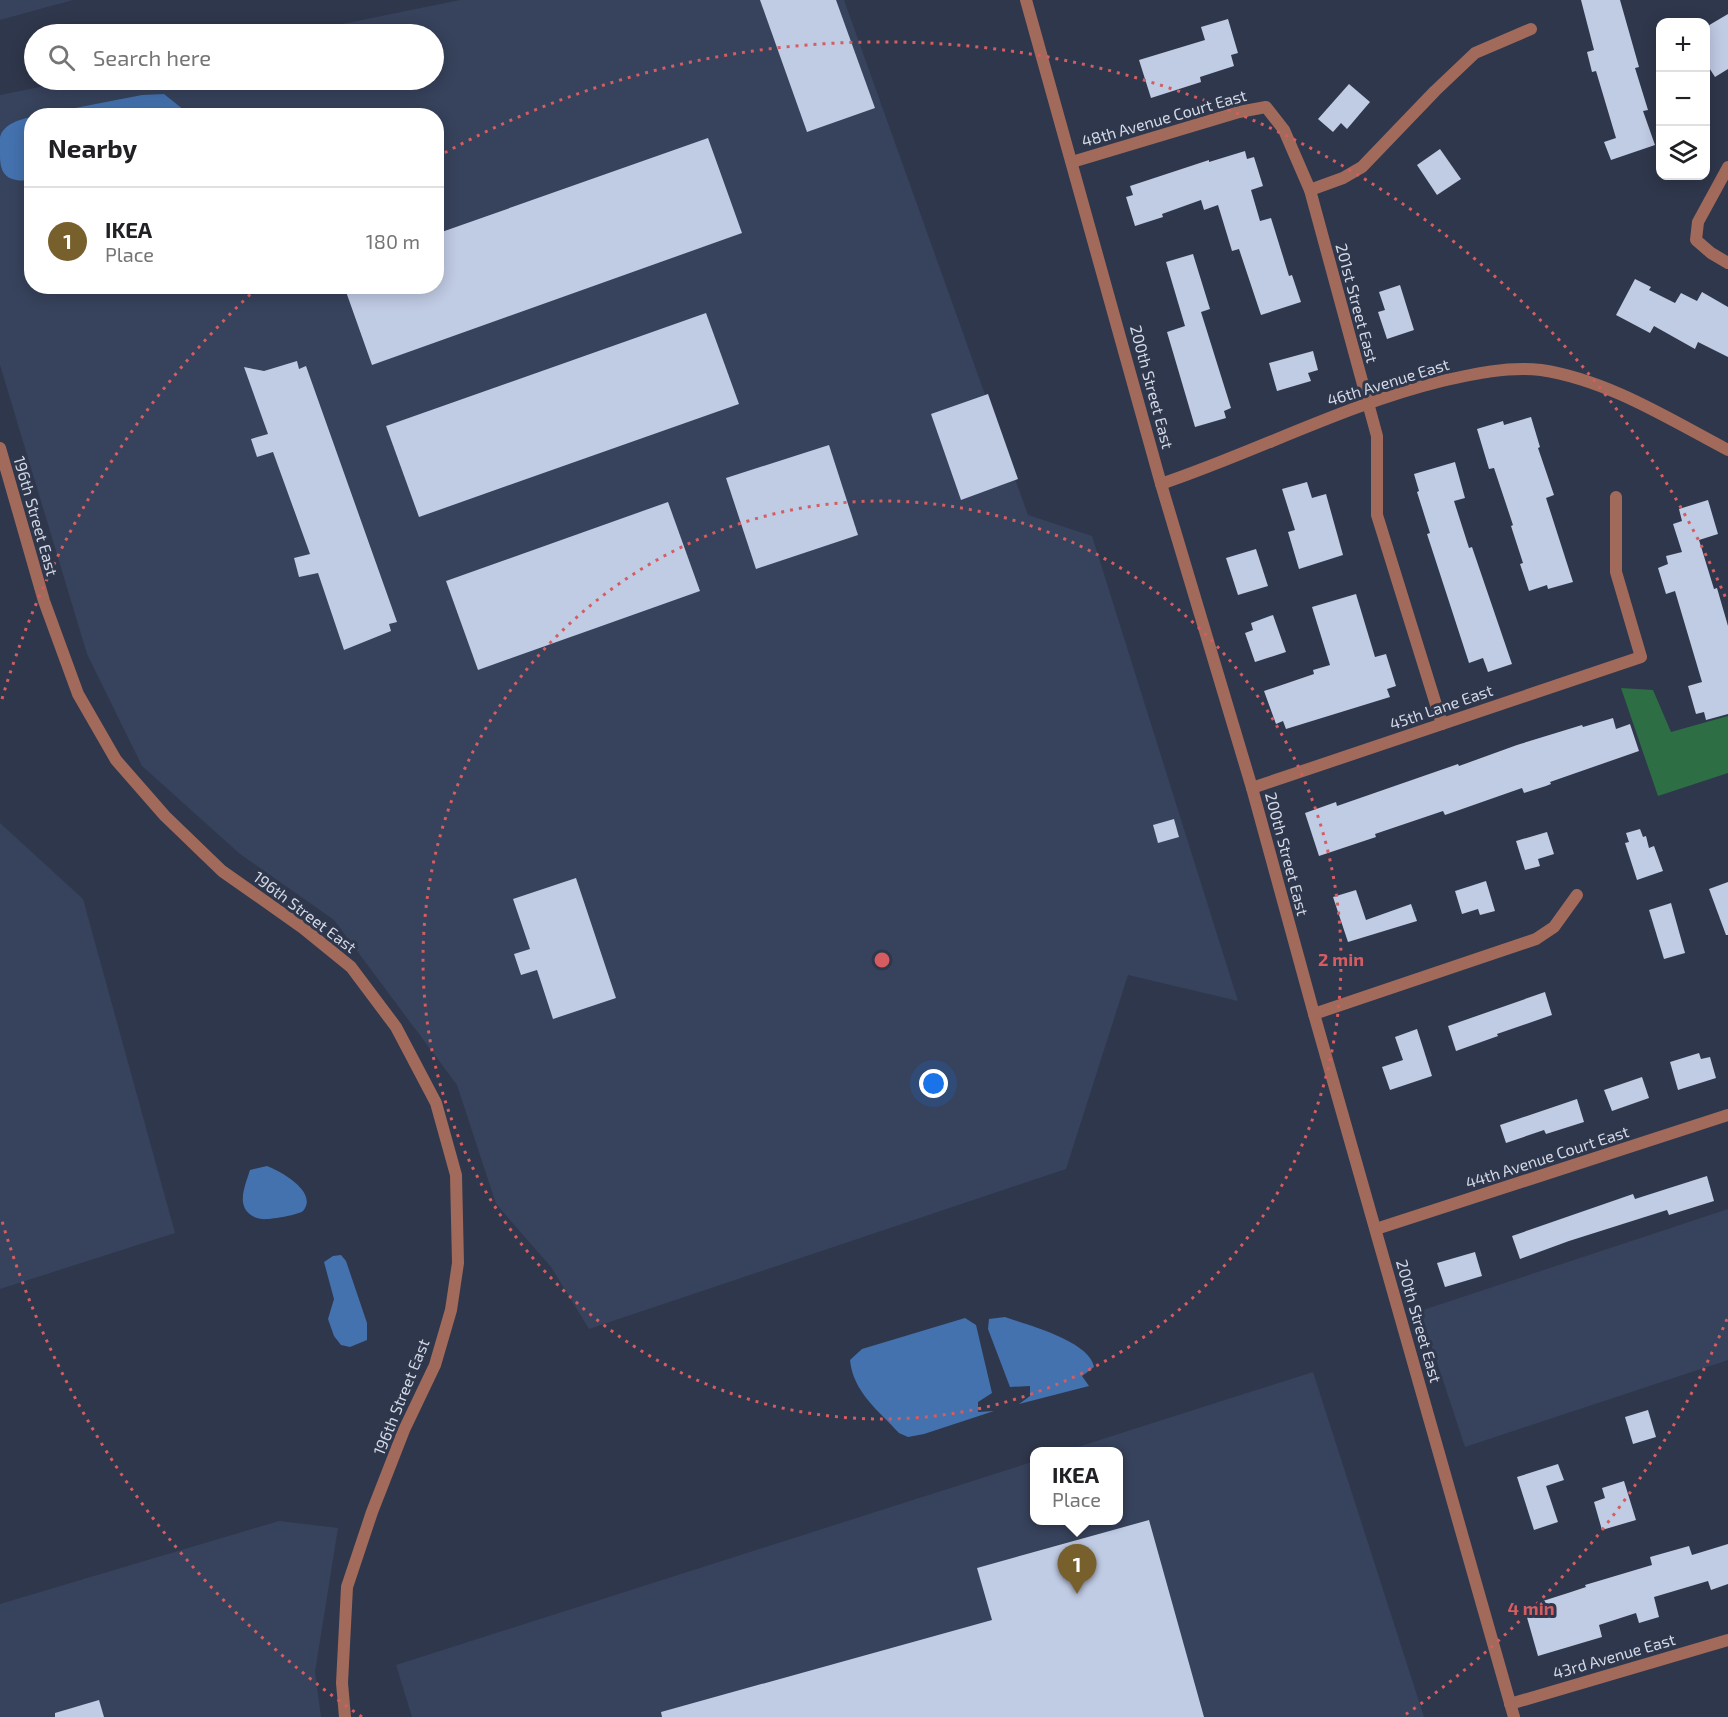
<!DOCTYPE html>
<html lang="en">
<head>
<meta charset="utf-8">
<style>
  :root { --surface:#fff; --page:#f2f2f2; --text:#202124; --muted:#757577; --line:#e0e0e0; --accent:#78602c }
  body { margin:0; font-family:"Exo 2",sans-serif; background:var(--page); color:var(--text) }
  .controls { position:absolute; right:18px; top:18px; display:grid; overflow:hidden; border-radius:12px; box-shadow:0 3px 15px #0003 }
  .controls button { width:54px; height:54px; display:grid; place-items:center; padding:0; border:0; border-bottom:2px solid var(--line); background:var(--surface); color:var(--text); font:30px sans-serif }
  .you { position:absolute; left:934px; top:1084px; width:21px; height:21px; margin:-15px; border:4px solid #fff; border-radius:50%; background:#1a73e8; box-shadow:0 0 0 9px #1a73e833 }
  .badge { display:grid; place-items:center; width:39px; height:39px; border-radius:50%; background:var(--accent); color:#fff; font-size:20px; font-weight:700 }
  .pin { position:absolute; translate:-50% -50px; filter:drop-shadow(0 2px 3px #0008) }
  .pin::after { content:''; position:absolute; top:32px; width:21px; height:18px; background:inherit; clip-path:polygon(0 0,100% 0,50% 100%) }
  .popup { position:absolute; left:1030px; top:1447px; width:93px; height:78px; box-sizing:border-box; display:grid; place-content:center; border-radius:12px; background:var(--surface); filter:drop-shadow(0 2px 4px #0005); font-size:20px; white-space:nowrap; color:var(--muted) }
  .popup b { font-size:22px; color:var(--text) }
  .popup::after { content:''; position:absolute; left:50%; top:100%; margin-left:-12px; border:12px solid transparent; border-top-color:var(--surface) }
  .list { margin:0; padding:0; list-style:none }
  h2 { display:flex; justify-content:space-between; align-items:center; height:78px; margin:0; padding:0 24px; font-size:26px }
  h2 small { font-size:20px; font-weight:400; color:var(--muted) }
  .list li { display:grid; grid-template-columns:39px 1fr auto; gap:18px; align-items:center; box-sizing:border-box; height:108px; padding:0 24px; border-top:2px solid var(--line) }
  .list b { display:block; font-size:22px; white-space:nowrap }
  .list p { margin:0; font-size:20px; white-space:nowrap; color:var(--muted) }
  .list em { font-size:20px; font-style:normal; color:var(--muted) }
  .icon { flex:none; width:33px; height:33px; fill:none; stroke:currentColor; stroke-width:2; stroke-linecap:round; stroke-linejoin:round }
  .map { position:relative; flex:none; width:1728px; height:1717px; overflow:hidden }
  .search { position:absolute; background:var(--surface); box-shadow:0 3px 15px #0003; left:24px; top:24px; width:420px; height:66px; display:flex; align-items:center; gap:15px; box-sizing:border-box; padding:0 21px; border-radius:33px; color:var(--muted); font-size:22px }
  .panel { position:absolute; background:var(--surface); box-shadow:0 3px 15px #0003; left:24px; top:108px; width:420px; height:186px; border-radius:24px }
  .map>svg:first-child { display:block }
  .built { fill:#37425c; fill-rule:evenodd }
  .green { fill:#2d6e44 }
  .water { fill:#4472af }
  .building { fill:#c0cbe4 }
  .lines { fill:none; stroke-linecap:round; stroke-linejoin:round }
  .minor { stroke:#a26a5a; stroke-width:12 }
  .tertiary { stroke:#a26a5a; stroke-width:12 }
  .ring { fill:none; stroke:#d55d61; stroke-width:3; stroke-dasharray:3 6 }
  .labels { text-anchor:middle; stroke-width:6; stroke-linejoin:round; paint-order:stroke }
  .street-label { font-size:16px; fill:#d3d9e6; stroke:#2f374c }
  .centre { fill:#d55d61; stroke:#2f374c; stroke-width:3 }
  .ring-label { font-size:18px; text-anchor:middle; font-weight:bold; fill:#d55d61; stroke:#2f374c; stroke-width:6; stroke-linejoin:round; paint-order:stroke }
</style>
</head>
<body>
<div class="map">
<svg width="1728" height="1717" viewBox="0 0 1728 1717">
  <rect width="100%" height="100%" fill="#2f374c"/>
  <g class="built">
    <polygon points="0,0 73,0 0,20"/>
    <path d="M460 0H844L1028 515 1092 536 1238 1001 1128 975 1066 1169 589 1329 551 1267 496 1204 457 1085 334 920 240 854 142 766 87 654 0 365V95L75 80H434V34H293ZM32 116H436V286H32Z"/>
    <polygon points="0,823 83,899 175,1233 0,1289"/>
    <polygon points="1728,1209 1728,1360 1465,1447 1420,1311"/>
    <polygon points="1313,1372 1424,1717 412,1717 396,1665 1035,1461 1035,1520 1119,1520 1119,1452 1065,1451"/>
    <polygon points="279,1521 338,1528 315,1672 321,1717 0,1717 0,1604"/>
  </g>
  <polygon class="green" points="1621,688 1653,690 1671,732 1728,716 1728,773 1658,796"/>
  <g class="water">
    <polygon points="164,94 184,110 184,115 39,115 142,95"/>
    <path d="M31 117V180C11 182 0 178 0 156 0 150 0 142 0 137 3 124 21 119 31 117Z"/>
    <path d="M267 1166C280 1171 319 1192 303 1211 298 1215 269 1220 262 1219 255 1219 246 1213 244 1206 240 1196 247 1180 250 1170Z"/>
    <polygon points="341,1255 346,1261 367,1323 367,1340 350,1347 341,1345 334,1336 328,1319 334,1299 324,1262 333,1256"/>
    <path d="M1005 1317C1027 1325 1090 1341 1094 1367L1082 1376 1089 1386 1019 1404 1030 1396V1386L1010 1387 988 1329 989 1319Z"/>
    <path d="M965 1318 976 1325 992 1393 978 1402V1412L994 1411 924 1434 908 1437 899 1433C879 1411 853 1392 850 1360L862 1349Z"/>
  </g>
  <g class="building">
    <polygon points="760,0 836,0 875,108 807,132"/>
    <polygon points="1581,0 1620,0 1639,67 1635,68 1648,110 1643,111 1655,145 1611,160 1604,142 1616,138 1596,71 1592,72 1587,52 1594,50"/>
    <polygon points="1728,14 1728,69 1715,77 1706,63 1706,27"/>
    <polygon points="1228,19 1238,53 1231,55 1234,66 1200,77 1201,82 1151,98 1139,60 1205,40 1201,27"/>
    <polygon points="1349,84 1370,102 1347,129 1341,123 1333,132 1318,119"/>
    <polygon points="708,138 742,233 372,365 344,286 436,286 436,234"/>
    <polygon points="1440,149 1461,179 1437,195 1417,165"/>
    <polygon points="1245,151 1247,159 1254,157 1263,186 1251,190 1260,221 1271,218 1289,276 1292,275 1301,302 1261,315 1239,249 1232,251 1218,205 1204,210 1201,200 1162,214 1163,217 1135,226 1126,197 1133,195 1130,186 1209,160 1209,162"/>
    <polygon points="1193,254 1210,309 1201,312 1231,408 1224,411 1226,418 1195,427 1167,332 1185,326 1166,262"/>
    <polygon points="1635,279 1651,287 1649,290 1675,303 1681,293 1697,301 1702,292 1728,307 1728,357 1698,342 1695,349 1654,326 1650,333 1616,315"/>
    <polygon points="1400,285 1414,330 1387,339 1378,312 1385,310 1379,292"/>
    <polygon points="706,313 739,404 419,517 386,426"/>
    <polygon points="1313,351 1318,370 1308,373 1311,381 1277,391 1269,363"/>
    <polygon points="297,361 299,369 306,366 397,622 389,624 391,631 344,650 318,573 299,577 294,558 310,554 273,452 257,457 251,439 268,434 244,367 264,371"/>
    <polygon points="988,394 1018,479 961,500 931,414"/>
    <polygon points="1531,417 1540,447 1538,448 1554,495 1546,498 1573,582 1548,589 1547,585 1529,591 1520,564 1523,563 1511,526 1513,525 1494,468 1489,469 1477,429 1503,421 1504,425"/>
    <polygon points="829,445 858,535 756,569 726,478"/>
    <polygon points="1455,462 1465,498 1454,501 1469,548 1472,547 1512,664 1488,672 1483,658 1469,663 1427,534 1430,533 1417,492 1419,491 1414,474"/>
    <polygon points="1307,482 1312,498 1326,494 1343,555 1299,569 1288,532 1295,530 1282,489"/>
    <polygon points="1708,500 1718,534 1699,540 1714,589 1717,588 1728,626 1728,714 1706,720 1704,712 1696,714 1688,686 1702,682 1675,591 1666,594 1658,568 1668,564 1666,556 1682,552 1673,524 1682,521 1679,509"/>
    <polygon points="668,502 700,591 478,670 446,581"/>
    <polygon points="1256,549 1268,586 1238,595 1226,558"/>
    <polygon points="1356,594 1375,657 1386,654 1396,686 1387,689 1390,697 1286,729 1283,721 1276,724 1264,691 1314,674 1313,670 1330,665 1312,607"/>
    <polygon points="1273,615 1286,652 1255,662 1245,633 1253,630 1251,623"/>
    <polygon points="1613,718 1616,729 1630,724 1639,751 1550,782 1551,784 1546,786 1524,793 1522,788 1445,815 1443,811 1375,834 1376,837 1319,856 1305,813 1336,802 1337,806 1458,764 1459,766 1517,745 1582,725 1583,727"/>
    <polygon points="1174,819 1179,837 1158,843 1153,825"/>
    <polygon points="1640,829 1643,837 1646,836 1649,848 1654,846 1663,871 1637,880 1625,843 1629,842 1626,833"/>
    <polygon points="1547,832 1554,854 1538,859 1540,866 1525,870 1516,841"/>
    <polygon points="576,878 616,998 553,1019 537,970 521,975 514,954 530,949 513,899"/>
    <polygon points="1486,881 1495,911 1480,915 1478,909 1462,914 1455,891"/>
    <polygon points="1728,882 1728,935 1726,935 1709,889"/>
    <polygon points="1356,890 1366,920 1411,904 1417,921 1348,942 1333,897"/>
    <polygon points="1671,903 1685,953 1664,959 1649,910"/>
    <polygon points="1545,992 1552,1015 1497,1034 1498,1036 1456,1051 1448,1026"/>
    <polygon points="1417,1029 1432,1076 1390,1090 1382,1067 1403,1060 1395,1037"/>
    <polygon points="1699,1053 1701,1059 1710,1057 1716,1078 1678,1090 1670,1062"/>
    <polygon points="1642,1077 1649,1098 1612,1111 1604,1090"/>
    <polygon points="1577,1099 1584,1122 1546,1134 1544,1130 1506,1143 1500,1125"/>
    <polygon points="1707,1176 1714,1201 1669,1215 1667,1210 1569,1241 1520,1259 1512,1236 1633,1194 1635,1199"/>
    <polygon points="1475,1252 1482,1276 1445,1287 1437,1263"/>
    <polygon points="1648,1410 1656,1437 1633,1444 1625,1417"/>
    <polygon points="1558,1464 1564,1480 1546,1486 1558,1522 1534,1530 1517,1477"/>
    <polygon points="1624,1481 1636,1520 1602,1530 1594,1502 1605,1498 1602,1488"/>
    <polygon points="1149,1520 1204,1717 662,1717 661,1712 992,1620 977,1568"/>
    <polygon points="1728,1544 1728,1584 1711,1590 1708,1581 1654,1597 1659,1617 1639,1623 1636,1613 1599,1625 1602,1637 1538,1656 1524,1607 1568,1593 1586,1587 1585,1585 1652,1565 1650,1557 1689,1546 1692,1555"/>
    <polygon points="99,1700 104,1717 55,1717 55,1713"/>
  </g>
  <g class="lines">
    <g class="minor">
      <polyline points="1072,162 1239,112 1266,107 1284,130 1310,190 1377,436 1377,515 1442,724"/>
      <polyline points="1728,167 1698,222 1696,240 1711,253 1728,263"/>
      <polyline points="1310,190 1343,178 1362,167 1435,91 1475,53 1531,29"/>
      <polyline points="0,448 44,601 78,694 116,760 165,816 222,871 303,928 351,967 396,1027 436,1103 456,1175 458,1263 451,1310 435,1365 404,1430 372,1512 347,1587 342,1683 345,1717"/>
      <polyline points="1252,788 1641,657 1616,572 1616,497"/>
      <polyline points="1314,1014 1536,939 1554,927 1577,895"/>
      <polyline points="1376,1229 1728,1115"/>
      <polyline points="1510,1704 1728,1640"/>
    </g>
    <g class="tertiary">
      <polyline points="1026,0 1161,484 1252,788 1314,1014 1514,1717"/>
      <path d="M1161 484C1256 452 1344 405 1442 381 1473 374 1509 366 1541 370 1608 380 1669 419 1728 450"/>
    </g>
  </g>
  <g class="ring">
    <circle cx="882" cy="960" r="459"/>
    <path d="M1727 1319A918 918 0 0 1 1402 1717M362 1717A918 918 0 0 1 2 1221M2 699A918 918 0 0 1 256 289M437 157A918 918 0 0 1 1727 601"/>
  </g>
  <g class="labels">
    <g class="street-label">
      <text transform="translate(1164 118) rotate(-16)" y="6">48th Avenue Court East</text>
      <text transform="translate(1357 303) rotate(75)" y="6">201st Street East</text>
      <text transform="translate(1388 382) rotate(-17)" y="6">46th Avenue East</text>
      <text transform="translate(1152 387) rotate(75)" y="6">200th Street East</text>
      <text transform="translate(36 516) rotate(74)" y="6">196th Street East</text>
      <text transform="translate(1441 707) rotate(-19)" y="6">45th Lane East</text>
      <text transform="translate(1287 854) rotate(75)" y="6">200th Street East</text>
      <text transform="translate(305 912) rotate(37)" y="6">196th Street East</text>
      <text transform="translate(1547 1157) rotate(-18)" y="6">44th Avenue Court East</text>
      <text transform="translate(1419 1321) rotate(74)" y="6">200th Street East</text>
      <text transform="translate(401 1397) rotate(-68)" y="6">196th Street East</text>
      <text transform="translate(1614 1656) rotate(-16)" y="6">43rd Avenue East</text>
    </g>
  </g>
  <circle cx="882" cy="960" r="9" class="centre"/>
  <g class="ring-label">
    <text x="1341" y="966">2 min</text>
    <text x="1531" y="1615">4 min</text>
  </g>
</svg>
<div class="controls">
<button>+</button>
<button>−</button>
<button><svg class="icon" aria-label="layers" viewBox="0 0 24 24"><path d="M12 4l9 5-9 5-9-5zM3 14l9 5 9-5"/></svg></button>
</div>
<div class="you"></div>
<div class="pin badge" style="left:1077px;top:1594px">1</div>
<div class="popup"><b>IKEA</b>Place</div>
<div class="search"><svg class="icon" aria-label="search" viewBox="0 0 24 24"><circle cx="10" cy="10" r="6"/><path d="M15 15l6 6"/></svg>Search here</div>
<section class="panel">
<h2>Nearby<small></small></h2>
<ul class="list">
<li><span class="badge">1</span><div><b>IKEA</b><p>Place</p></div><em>180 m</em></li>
</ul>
</section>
</div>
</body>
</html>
